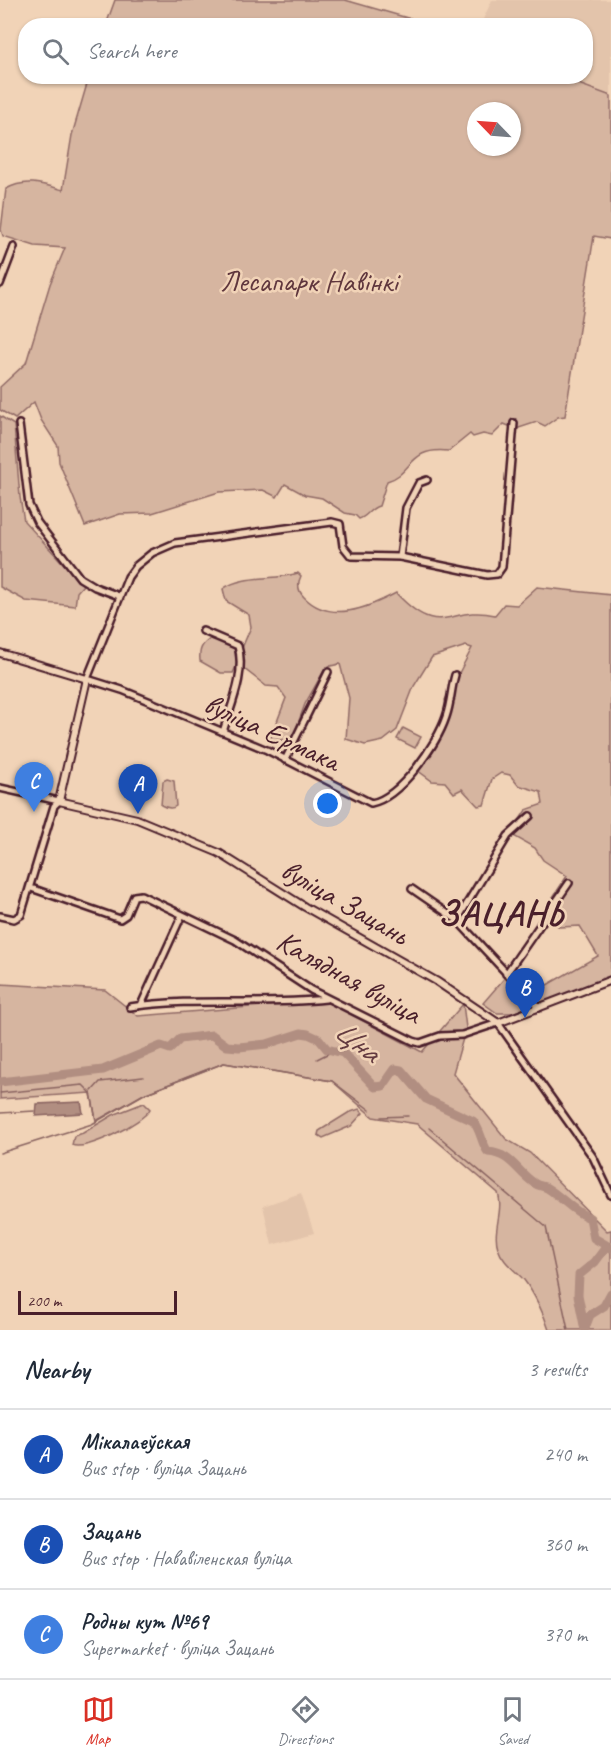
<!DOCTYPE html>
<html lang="en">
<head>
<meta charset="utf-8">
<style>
  :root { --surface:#fff; --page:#f6f6f7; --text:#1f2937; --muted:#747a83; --line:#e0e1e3; --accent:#d93025 }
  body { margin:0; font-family:Caveat,sans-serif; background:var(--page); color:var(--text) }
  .compass { position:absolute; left:467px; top:102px; width:54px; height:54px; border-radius:50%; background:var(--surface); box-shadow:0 2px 4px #0004; rotate:295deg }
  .scale { position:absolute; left:18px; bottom:15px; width:159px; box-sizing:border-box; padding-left:6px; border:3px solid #4a1f2b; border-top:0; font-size:16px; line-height:21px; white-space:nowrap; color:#4a1f2b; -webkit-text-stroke:4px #f1d3b7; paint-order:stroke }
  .you { position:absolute; left:328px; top:804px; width:21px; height:21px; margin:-15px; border:4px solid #fff; border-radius:50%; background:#1a73e8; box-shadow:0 0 0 9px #1a73e833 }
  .badge { display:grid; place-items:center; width:39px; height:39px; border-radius:50%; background:var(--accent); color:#fff; font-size:20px; font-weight:700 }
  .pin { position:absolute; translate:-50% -50px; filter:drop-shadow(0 2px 3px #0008) }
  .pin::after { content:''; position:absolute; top:32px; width:21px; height:18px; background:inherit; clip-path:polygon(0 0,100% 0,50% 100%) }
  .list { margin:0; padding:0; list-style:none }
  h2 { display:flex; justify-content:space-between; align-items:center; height:78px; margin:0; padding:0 24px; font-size:26px }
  h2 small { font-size:20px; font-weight:400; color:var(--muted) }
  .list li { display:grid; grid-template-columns:39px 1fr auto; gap:18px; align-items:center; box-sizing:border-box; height:90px; padding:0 24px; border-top:2px solid var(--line) }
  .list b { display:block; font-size:22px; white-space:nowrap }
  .list p { margin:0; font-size:20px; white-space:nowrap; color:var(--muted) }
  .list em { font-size:20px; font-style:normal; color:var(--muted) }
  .icon { flex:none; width:33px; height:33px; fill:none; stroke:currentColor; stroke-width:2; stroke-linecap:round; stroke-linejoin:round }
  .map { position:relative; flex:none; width:611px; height:1330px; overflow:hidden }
  .search { position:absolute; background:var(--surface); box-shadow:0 2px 4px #0004; left:18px; right:18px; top:18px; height:66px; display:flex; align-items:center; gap:15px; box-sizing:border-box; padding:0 21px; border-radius:24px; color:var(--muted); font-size:22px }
  .sheet { height:348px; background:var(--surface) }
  nav { display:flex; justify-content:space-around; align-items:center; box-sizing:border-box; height:84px; border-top:2px solid var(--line); background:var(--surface); font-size:16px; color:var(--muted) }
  nav a { display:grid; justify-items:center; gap:3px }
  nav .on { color:var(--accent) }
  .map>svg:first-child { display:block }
  .built { fill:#e3c4ab }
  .green { fill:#d6b5a0; stroke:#906a66; stroke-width:1.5; fill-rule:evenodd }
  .water { fill:#b18e81; stroke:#88625f; stroke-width:1.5 }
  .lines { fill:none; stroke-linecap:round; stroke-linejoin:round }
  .stream { stroke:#88625f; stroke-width:1.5 }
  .river { stroke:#b18e81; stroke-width:9 }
  .minor-casing { stroke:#4a1f2b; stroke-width:10 }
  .tertiary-casing { stroke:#4a1f2b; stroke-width:10 }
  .minor { stroke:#f1d3b7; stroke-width:5 }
  .tertiary { stroke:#f1d3b7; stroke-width:6 }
  .labels { text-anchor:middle; stroke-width:5; stroke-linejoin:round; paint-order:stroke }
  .park-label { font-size:30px; fill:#5f363d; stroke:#f1d3b7 }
  .street-label { font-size:30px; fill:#4a1f2b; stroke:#f1d3b7 }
  .water-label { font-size:32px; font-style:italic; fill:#643b40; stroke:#f1d3b7 }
  .district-label { font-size:36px; font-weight:bold; letter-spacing:1.5px; fill:#4a1f2b; stroke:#f1d3b7 }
</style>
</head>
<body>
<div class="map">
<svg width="611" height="1330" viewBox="0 0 611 1330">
  <rect width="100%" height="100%" fill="#f1d3b7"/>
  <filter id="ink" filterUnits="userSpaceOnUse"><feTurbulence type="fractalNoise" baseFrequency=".0167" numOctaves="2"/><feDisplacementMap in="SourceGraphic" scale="12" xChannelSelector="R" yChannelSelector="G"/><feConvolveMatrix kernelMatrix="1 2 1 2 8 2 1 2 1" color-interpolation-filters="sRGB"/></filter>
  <g filter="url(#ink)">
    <g class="built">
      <polygon points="492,0 611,0 611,96 557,77 586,76 586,26 480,26"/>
      <polygon points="301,1193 314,1233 272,1245 263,1206"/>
    </g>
    <g class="green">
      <polygon points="115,0 345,0 432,25 106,25"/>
      <path d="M557 76 611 96V239L594 236 565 416 558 417 545 426 537 422 516 429 504 424 492 436 483 434 473 437 470 434 449 451C408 446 413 474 387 481L379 506C370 508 367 517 359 519L355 515 345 513 322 498 305 495 285 484 277 497 263 490 219 492 152 513 120 514 85 526 59 462 58 446 41 420 34 402 15 419 0 410V387L26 363 50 284 65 248 35 246 3 236 1 230 6 189C25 178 43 184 63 190L72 135 89 77ZM476 111H512V147H476Z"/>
      <polygon points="0,416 14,425 20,497 24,521 83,585 77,592 75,606 26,601 0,587"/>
      <path d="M298 573 301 576C297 584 298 591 304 597 330 624 368 608 396 593 442 642 448 604 495 615L504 604 517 605 537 587 611 595V978L512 1013H497L483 1003 515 966 533 993 598 956 580 926 560 927 545 919 556 902 553 897 567 876 543 860 535 848 514 836 506 840 526 810 543 804 541 792 518 785 510 775 501 773 492 779 484 805 478 806 462 789 454 793 445 782 432 781 413 767 442 733 450 715 445 700 472 648 466 646 432 657 414 686 397 730 383 741 365 745 346 739 349 698 340 664 326 667 305 704 292 740H270L286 698 278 687 266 686 243 668 242 648 251 627 249 615 226 601 223 589C243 574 275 581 298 573Z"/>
      <path d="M210 639 225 641 234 647 237 664 233 673H221L200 661C199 650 201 645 210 639Z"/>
      <polygon points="403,728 421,737 415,748 397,739"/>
      <path d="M167 779 174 781 176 806C171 810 166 808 161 805L163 781Z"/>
      <path d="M0 984 105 990 138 1016 325 1001 422 1052 463 1004 466 1028 453 1073 506 1139 530 1153 607 1231 611 1230V1330H549C544 1314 534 1293 524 1280 515 1270 502 1262 498 1248 492 1230 504 1211 498 1193L417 1124 373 1117 332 1081 224 1063 144 1094 96 1121 91 1093 0 1099Z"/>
      <path d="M144 1103 150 1109C144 1122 85 1152 72 1145L74 1136 83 1133 113 1115Z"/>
      <polygon points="359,1109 363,1113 351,1126 323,1138 318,1135 319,1131 348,1113"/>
    </g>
    <polygon class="water" points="81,1102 83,1113 36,1116 37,1104"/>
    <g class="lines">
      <g class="stream">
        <polyline points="317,1059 333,1051"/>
        <polyline points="92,1091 100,1082 143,1077"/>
        <polyline points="0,1093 83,1085 91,1093 96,1120"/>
        <polyline points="0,1113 35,1111"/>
        <polyline points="381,1117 408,1116"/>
        <polyline points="429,1128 546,1227 568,1330"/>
        <polyline points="0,1153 92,1124 144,1094 224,1063 332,1081 370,1110"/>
      </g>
      <g class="river">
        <path d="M0 1082 103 1070 161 1046 170 1049 180 1039 212 1035 227 1046 239 1047 267 1044 301 1033 308 1034 319 1039 327 1049 343 1053 375 1087 383 1086 395 1069 401 1070 426 1099 473 1121C481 1130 481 1142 488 1152 512 1154 516 1171 534 1183 538 1186 543 1186 547 1188 562 1197 573 1212 590 1218L594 1238 611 1248"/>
        <polyline points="585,1328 590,1315 604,1306 611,1293"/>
        <polyline points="585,1330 578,1295 579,1275 595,1262 606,1247"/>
      </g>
      <defs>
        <g id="minor">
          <polyline points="0,284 14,247"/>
          <polyline points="19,424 29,505 37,522 80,578 95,587 119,596"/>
          <polyline points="400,557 406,508 419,483 427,480"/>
          <path d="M203 631 238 646C246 674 231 705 223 732"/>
          <path d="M455 675C451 689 451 703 446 717 437 744 400 798 371 803L267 750 122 690 87 679 128 577 136 566 152 553 175 543 332 522 340 524 343 546 351 556 400 557 487 575 497 574 502 567 514 423"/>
          <polyline points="285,760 328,672"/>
          <polyline points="0,788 59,801 54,806 21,915 14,919 0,916"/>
          <polyline points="31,888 120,919 126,915 134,896 141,895 235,940 311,990 413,1041 420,1043 440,1036 462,1035 498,1023 593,1157 611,1195"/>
          <polyline points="412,889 457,920 539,1008"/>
          <polyline points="457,920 508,836 530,816"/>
          <polyline points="506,974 569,883"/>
          <polyline points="141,1005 182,915"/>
          <path d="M130 1007C195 997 261 1006 326 999"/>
        </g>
        <polyline id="tertiary" points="0,653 87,679 59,801 137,819 219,853 305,907 436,981 498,1023 611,980"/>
      </defs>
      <use href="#minor" class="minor-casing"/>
      <use href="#tertiary" class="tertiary-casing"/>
      <use href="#minor" class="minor"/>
      <use href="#tertiary" class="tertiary"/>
    </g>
  </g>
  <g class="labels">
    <g class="park-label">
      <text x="309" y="291">Лесапарк Навінкі</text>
    </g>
    <g class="street-label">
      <text transform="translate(272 732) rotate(25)" y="10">вуліца Ермака</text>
      <text transform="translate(345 902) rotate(30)" y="10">вуліца Зацань</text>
      <text transform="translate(349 977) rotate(29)" y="10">Калядная вуліца</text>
    </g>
    <g class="water-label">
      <text transform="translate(358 1040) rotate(38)" y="11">Цна</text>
    </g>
    <g class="district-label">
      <text x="501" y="925">ЗАЦАНЬ</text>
    </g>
  </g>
</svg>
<svg class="compass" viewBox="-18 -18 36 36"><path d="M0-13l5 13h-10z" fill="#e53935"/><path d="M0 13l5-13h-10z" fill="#747a83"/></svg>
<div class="scale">200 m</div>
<div class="you"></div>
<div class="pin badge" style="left:138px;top:814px;background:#1a4fb4">A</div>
<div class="pin badge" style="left:525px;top:1018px;background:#1a4fb4">B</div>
<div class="pin badge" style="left:34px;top:812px;background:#3f7fe0">C</div>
<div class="search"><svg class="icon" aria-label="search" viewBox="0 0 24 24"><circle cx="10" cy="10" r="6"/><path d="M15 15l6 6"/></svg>Search here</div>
</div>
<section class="sheet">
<h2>Nearby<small>3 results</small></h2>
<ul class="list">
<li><span class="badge" style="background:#1a4fb4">A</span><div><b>Мікалаеўская</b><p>Bus stop · вуліца Зацань</p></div><em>240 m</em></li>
<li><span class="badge" style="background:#1a4fb4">B</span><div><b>Зацань</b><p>Bus stop · Нававіленская вуліца</p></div><em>360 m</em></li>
<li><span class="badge" style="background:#3f7fe0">C</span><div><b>Родны кут №69</b><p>Supermarket · вуліца Зацань</p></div><em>370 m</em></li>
</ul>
</section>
<nav>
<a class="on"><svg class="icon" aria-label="map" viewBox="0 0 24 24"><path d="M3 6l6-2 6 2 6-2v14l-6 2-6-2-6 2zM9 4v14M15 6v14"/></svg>Map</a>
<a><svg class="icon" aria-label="directions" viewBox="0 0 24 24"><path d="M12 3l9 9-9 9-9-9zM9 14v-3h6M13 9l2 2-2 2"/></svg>Directions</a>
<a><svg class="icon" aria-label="saved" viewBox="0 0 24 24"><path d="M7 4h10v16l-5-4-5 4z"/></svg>Saved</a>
</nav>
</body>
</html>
